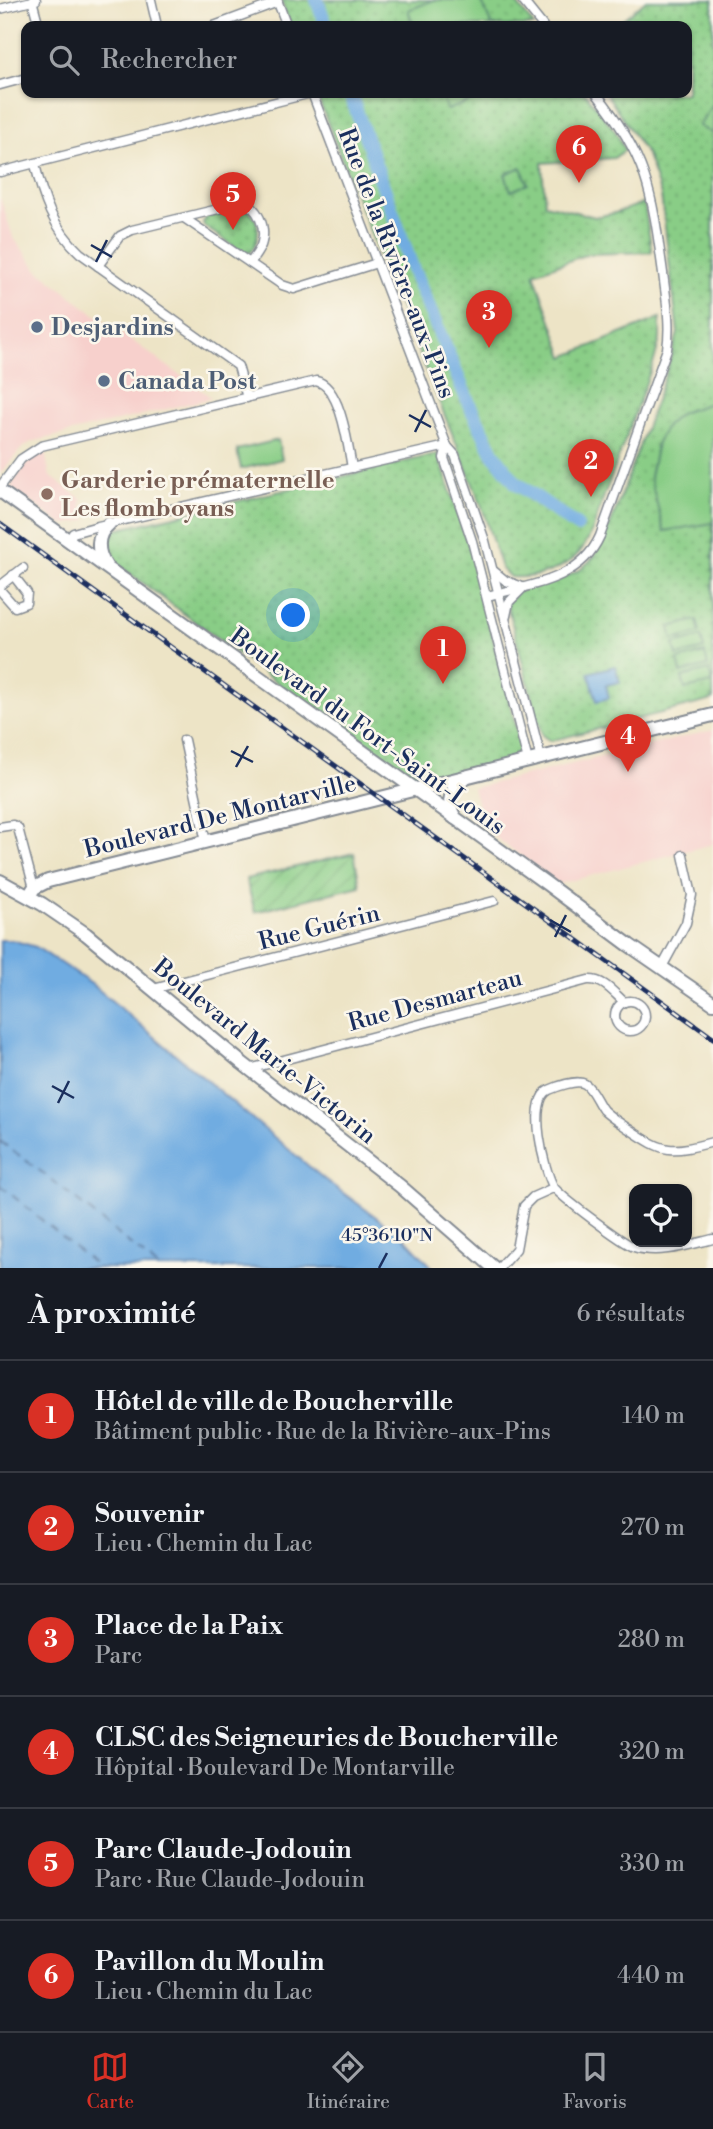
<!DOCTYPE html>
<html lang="fr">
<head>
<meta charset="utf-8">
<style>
  :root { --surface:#171b24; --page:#20242c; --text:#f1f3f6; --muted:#9ea1a6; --line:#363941; --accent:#d93025 }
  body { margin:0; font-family:"Libre Bodoni",serif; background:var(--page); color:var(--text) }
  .controls { position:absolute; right:21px; bottom:21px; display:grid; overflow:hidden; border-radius:14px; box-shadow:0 2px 5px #0004 }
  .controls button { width:63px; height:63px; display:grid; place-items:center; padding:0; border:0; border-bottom:2px solid var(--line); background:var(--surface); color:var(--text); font:35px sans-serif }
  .you { position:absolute; left:294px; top:616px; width:24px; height:24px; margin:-18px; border:5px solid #fff; border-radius:50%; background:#1a73e8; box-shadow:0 0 0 10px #1a73e833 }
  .badge { display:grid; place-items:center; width:46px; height:46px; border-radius:50%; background:var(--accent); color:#fff; font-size:23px; font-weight:700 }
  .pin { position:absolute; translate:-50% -58px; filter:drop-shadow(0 2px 4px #0008) }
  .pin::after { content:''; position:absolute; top:37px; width:24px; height:21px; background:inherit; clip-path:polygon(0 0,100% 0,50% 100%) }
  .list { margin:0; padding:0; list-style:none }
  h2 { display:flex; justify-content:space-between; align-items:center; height:91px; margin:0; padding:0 28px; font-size:30px }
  h2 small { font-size:23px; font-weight:400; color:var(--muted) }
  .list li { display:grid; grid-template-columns:46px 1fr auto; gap:21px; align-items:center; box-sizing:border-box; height:112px; padding:0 28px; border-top:2px solid var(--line) }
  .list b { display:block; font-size:26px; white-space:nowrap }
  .list p { margin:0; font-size:23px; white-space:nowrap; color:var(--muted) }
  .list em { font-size:23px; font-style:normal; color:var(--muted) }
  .icon { flex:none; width:38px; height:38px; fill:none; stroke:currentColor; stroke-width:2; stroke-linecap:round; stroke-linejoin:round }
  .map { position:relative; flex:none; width:713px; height:1268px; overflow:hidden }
  .search { position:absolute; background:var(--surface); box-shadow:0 2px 5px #0004; left:21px; right:21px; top:21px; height:77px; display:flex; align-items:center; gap:18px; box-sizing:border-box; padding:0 24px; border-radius:14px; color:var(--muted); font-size:26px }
  .sheet { height:763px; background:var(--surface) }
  nav { display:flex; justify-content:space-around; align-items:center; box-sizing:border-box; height:98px; border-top:2px solid var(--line); background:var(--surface); font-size:19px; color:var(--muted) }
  nav a { display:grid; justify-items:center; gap:4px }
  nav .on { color:var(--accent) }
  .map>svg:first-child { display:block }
  .built { fill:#f7d0cc }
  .park { fill:url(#park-dots); stroke:#527e72; stroke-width:2 }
  .garden { fill:url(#garden-furrows); stroke:#527e72; stroke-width:2 }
  .pitch { fill:#89cd86; stroke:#527e72; stroke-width:2 }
  .water { fill:#70ace1; stroke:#466ea0; stroke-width:2 }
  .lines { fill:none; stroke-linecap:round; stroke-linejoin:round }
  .river { stroke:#70ace1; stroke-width:14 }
  .ferry { stroke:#355485; stroke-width:2; stroke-dasharray:9 7; stroke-linecap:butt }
  .street-casing { stroke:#848a92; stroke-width:11 }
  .secondary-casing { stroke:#848a92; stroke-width:16 }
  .street { stroke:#fff; stroke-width:8 }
  .secondary { stroke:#fff; stroke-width:12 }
  .rail-casing { stroke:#1b2f5e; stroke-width:5 }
  .rail { stroke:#fbf7ec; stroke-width:2.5; stroke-dasharray:8; stroke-linecap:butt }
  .ticks { fill:none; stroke:#1b2f5e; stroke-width:2.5 }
  .service-dot { fill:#5c6f8a; stroke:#fbf7ec; stroke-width:2.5 }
  .education-dot { fill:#8d6e63; stroke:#fbf7ec; stroke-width:2.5 }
  .labels { text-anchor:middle; stroke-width:5; stroke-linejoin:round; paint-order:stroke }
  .street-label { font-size:24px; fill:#1b2f5e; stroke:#fbf7ec }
  .service-label { font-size:24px; font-weight:bold; fill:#4e5e75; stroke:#fbf7ec; text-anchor:start }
  .education-label { font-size:24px; font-weight:bold; fill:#785e54; stroke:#fbf7ec; text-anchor:start }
  .ticks-label { font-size:18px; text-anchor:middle; fill:#1b2f5e; stroke:#fbf7ec; stroke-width:5; stroke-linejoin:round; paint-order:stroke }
</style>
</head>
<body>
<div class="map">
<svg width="713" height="1268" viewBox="0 0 713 1268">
  <defs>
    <pattern id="park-dots" width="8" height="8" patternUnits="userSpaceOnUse" patternTransform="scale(1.75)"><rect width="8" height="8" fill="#89cd86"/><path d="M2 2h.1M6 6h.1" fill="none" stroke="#76b076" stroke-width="1.8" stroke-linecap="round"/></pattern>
    <pattern id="garden-furrows" width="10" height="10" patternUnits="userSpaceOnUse" patternTransform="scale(1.75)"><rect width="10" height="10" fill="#89cd86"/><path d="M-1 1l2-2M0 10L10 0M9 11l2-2" fill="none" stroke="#76b076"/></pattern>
  </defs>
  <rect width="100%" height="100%" fill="#fbf7ec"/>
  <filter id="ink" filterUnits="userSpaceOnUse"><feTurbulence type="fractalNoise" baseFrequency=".0143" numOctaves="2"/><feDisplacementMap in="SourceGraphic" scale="14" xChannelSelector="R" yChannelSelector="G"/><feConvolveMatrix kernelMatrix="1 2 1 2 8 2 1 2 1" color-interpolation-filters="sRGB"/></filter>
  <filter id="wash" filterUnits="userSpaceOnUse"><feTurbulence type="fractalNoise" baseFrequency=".00686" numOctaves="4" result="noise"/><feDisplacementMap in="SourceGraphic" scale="28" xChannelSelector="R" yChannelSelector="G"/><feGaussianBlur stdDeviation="1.57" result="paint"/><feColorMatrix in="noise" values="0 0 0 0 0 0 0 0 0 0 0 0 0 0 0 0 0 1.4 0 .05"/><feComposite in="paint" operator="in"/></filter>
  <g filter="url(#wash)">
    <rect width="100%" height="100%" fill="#ede4c6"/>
    <g class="built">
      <polygon points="0,197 13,237 37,269 85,307 212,398 31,442 21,449 0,474"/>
      <polygon points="45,453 50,476 83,500 81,503 87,520 63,525 11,488 11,485 25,465 34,457"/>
      <polygon points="713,730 713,844 558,884 485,829 473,788"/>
    </g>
    <g class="park">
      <polygon points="281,0 514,0 534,26 291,26"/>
      <polygon points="646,0 713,0 713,700 550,741 542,735 504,594 563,578 580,570 594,557 611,523 666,373 678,333 661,195 647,155 606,93 687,93 687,26 615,26"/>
      <path d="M316 93H585L615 131 625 150 614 158 542 163 545 204 595 217 615 213 644 203 652 252 588 254 534 273 564 357 660 318V339L654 361C638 405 622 449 605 493 598 512 593 537 579 553 563 571 533 579 510 577L501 568 481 504 382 262Z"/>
      <path d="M243 208C261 213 262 242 249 253H244L204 226 203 222 208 216Z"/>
      <polygon points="438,454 472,556 524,759 412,783 112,560 105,549 107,539 115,530"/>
    </g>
    <polygon class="garden" points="354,853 360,886 255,912 246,879"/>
    <g class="pitch">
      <polygon points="434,0 481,0 492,26 414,26 408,10"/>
      <polygon points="440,93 492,93 447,110"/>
      <polygon points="713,104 713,134 699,126"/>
      <polygon points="521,167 528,184 511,191 505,174"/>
      <polygon points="713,402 713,523 664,531 650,477 657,442 667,425 681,413"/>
      <polygon points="278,440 282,459 241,469 237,450"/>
      <polygon points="697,620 700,633 673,640 670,627"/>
      <polygon points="701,637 704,649 677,656 674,644"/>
      <polygon points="705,653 708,666 681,673 678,660"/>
      <polygon points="709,670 712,683 685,689 682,677"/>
    </g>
    <g class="water">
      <polygon points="615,666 620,682 606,685 609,698 597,701 589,673"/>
      <polygon points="0,940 12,940 36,947 93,985 324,1179 405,1238 433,1268 0,1268"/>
    </g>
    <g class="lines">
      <g class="river">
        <polyline points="317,0 326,26"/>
        <polyline points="350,93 413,270 470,406 495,456 516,483 577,526"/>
      </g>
      <g class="ferry">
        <polyline points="0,1141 51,1179 159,1268"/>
        <polyline points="0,1185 99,1268"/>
      </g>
    </g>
  </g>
  <g filter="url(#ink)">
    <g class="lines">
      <defs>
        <g id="street">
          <polyline points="32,0 39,26"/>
          <polyline points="151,0 157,26"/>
          <polyline points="277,0 287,26"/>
          <polyline points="522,0 543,26"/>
          <polyline points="0,9 36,0"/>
          <polyline points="214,26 278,2"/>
          <polyline points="0,85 26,78"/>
          <polyline points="312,93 442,433 447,446 455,455 485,541 541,758"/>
          <path d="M35 164C43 199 53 228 80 253L238 366 247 398"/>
          <polyline points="0,172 311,93"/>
          <polyline points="184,218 282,285 294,289 377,263"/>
          <path d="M98 266 120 236 132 230 243 203C258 206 266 227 262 242 261 249 255 256 250 263"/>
          <polyline points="447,446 444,458 472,541 528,761"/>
          <path d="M0 487 21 459 41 446 316 381C341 386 348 446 352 468"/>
          <polyline points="68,541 73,533 98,526 447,446"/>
          <polyline points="495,572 506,581 520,586"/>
          <polyline points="0,586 23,568"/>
          <polyline points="0,590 15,607 26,603 27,593 13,575"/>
          <path d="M487 596C529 585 580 581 600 536L667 349C671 324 666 298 663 273 652 193 648 158 596 93"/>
          <polyline points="506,616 509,602 522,589"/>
          <polyline points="184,740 206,842"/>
          <polyline points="0,827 13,825 18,828 34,888"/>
          <polyline points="662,967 686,923 692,895 683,855"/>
          <polyline points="153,989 494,901"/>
          <circle cx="630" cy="1016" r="15"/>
          <path d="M249 1069 588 980C604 979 613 992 624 1002"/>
          <path d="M713 1142C670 1153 666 1154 629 1129 620 1123 610 1117 603 1110 597 1102 592 1088 585 1084 577 1079 556 1087 549 1090 527 1101 544 1169 553 1186 558 1195 623 1243 634 1247 659 1255 688 1245 713 1239"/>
          <polyline points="499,1268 516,1249 524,1206 533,1197 553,1188"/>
        </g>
        <g id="secondary">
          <polyline points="0,491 547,884 629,945 713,1003"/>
          <path d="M106 566C97 553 95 535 109 524"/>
          <path d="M455 818C445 801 451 789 466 777"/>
          <polyline points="0,881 42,904 86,934 242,1063 400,1186 494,1268"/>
          <polyline points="29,896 34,888 48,881 713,715"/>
        </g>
      </defs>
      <use href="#street" class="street-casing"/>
      <use href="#secondary" class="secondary-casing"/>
      <use href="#street" class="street"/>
      <use href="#secondary" class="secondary"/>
      <defs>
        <polyline id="rail" points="0,524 713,1038"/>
      </defs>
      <use href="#rail" class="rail-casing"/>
      <use href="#rail" class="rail"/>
    </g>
  </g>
  <path class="ticks" d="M91 245 112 257M96 262 107 240M409 415 431 427M415 432 426 410M231 751 253 762M236 767 248 746M550 920 571 932M555 937 566 915M52 1086 74 1098M58 1103 69 1081M379 1268 387 1253"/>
  <g class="service-dot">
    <circle cx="37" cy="327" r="7"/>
    <circle cx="104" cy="381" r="7"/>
  </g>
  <circle class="education-dot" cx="47" cy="494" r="7"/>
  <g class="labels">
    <g class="street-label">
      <text transform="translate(397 263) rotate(69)" y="8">Rue de la Rivière-aux-Pins</text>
      <text transform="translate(368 731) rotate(36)" y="8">Boulevard du Fort-Saint-Louis</text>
      <text transform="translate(220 816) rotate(-14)" y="8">Boulevard De Montarville</text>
      <text transform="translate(319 927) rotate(-14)" y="8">Rue Guérin</text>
      <text transform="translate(435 1000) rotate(-15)" y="8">Rue Desmarteau</text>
      <text transform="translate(265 1051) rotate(39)" y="8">Boulevard Marie-Victorin</text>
    </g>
    <g class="service-label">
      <text x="51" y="335">Desjardins</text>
      <text x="118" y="389">Canada Post</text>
    </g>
    <g class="education-label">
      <text x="61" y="488">Garderie prématernelle<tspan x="61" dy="28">Les flomboyans</tspan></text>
    </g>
  </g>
  <g class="ticks-label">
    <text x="387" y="1241">45°36'10"N</text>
  </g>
</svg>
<div class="controls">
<button><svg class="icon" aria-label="locate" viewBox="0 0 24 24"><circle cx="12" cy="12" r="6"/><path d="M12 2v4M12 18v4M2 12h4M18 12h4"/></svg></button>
</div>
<div class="you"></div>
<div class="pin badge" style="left:443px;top:684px">1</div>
<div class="pin badge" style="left:591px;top:497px">2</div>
<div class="pin badge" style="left:489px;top:348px">3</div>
<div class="pin badge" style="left:628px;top:772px">4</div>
<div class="pin badge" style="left:233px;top:230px">5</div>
<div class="pin badge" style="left:579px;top:183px">6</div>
<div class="search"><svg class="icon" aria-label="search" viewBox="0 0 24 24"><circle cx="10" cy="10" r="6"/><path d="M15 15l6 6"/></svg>Rechercher</div>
</div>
<section class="sheet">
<h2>À proximité<small>6 résultats</small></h2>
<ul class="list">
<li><span class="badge">1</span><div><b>Hôtel de ville de Boucherville</b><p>Bâtiment public · Rue de la Rivière-aux-Pins</p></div><em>140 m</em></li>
<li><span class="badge">2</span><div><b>Souvenir</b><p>Lieu · Chemin du Lac</p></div><em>270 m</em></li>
<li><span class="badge">3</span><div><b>Place de la Paix</b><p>Parc</p></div><em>280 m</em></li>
<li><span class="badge">4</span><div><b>CLSC des Seigneuries de Boucherville</b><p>Hôpital · Boulevard De Montarville</p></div><em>320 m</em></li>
<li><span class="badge">5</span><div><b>Parc Claude-Jodouin</b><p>Parc · Rue Claude-Jodouin</p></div><em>330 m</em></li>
<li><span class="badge">6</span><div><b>Pavillon du Moulin</b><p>Lieu · Chemin du Lac</p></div><em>440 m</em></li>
</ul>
</section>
<nav>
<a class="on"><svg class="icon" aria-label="map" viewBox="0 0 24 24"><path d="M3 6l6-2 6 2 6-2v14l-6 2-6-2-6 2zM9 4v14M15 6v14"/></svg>Carte</a>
<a><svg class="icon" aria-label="directions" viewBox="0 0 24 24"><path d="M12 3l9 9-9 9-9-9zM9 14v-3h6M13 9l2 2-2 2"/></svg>Itinéraire</a>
<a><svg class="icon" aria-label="saved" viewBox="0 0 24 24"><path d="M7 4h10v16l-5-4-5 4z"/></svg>Favoris</a>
</nav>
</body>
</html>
